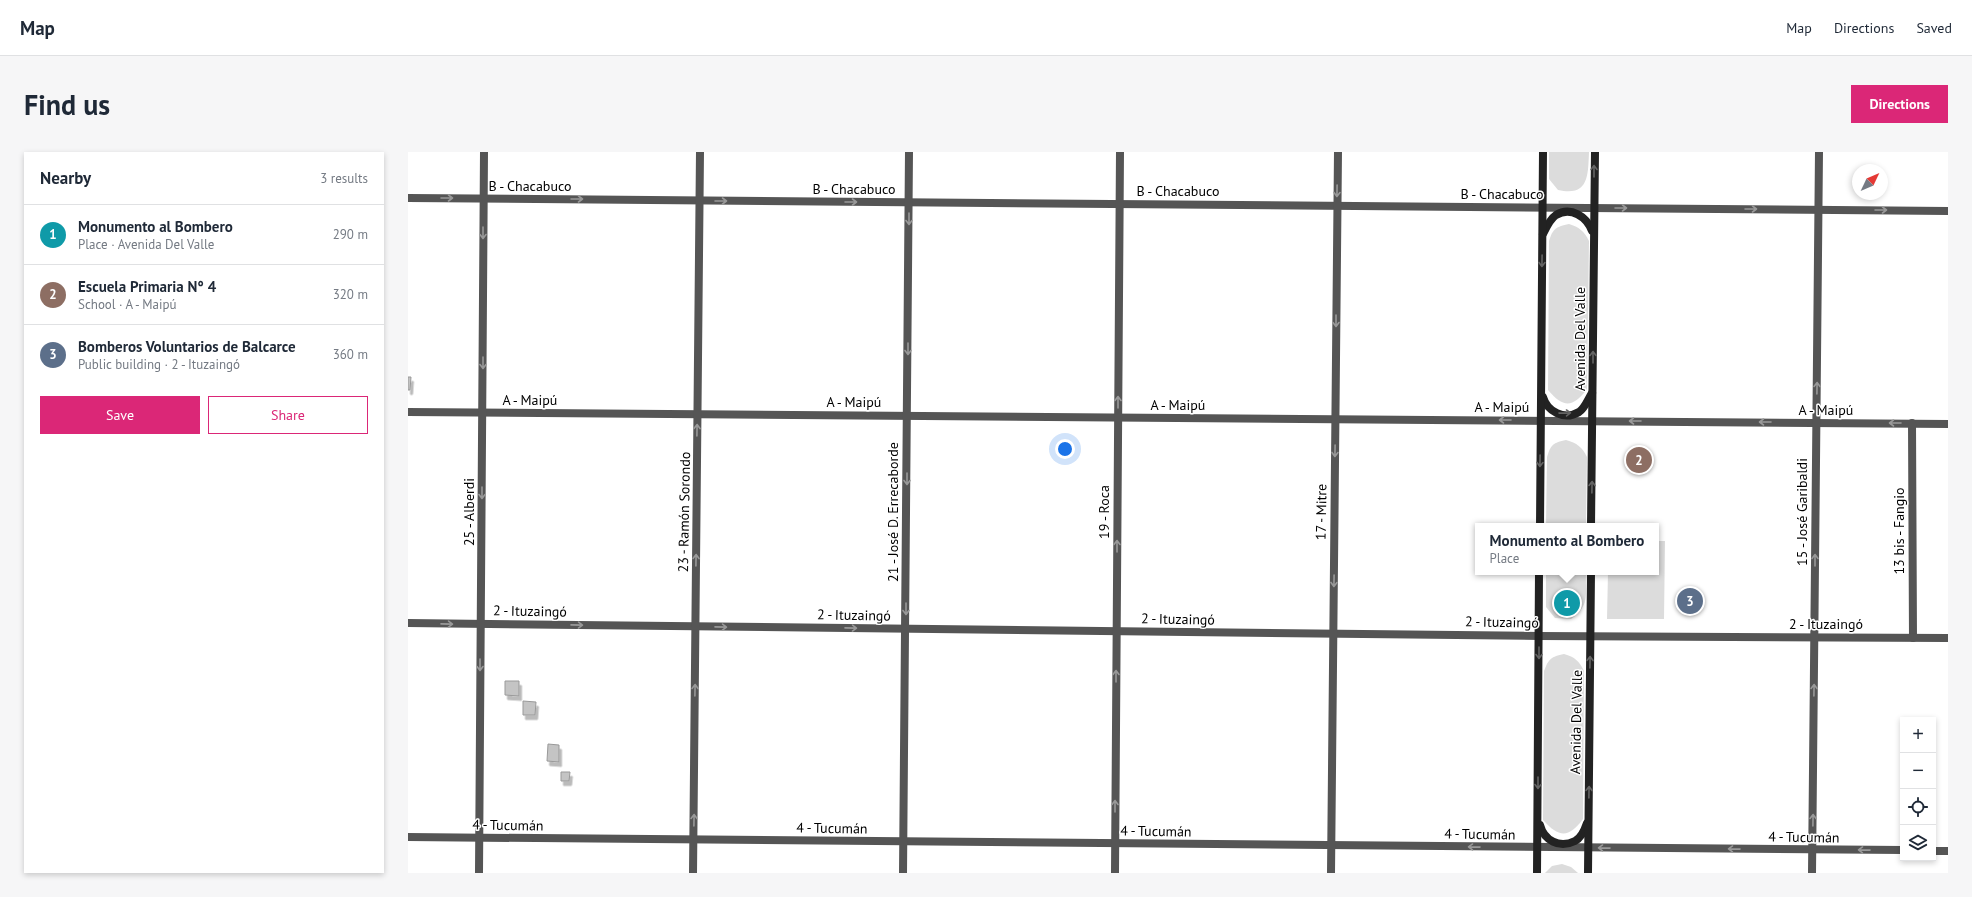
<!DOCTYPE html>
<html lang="en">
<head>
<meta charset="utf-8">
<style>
  :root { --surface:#fff; --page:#f6f6f7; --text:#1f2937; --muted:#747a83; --line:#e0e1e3; --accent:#db2777 }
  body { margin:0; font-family:"PT Sans",sans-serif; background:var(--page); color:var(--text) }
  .controls { position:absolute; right:12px; bottom:12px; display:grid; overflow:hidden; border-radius:0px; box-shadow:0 2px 6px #0003 }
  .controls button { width:36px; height:36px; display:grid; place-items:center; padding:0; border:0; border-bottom:1px solid var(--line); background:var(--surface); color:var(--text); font:20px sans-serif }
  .compass { position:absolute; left:1444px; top:12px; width:36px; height:36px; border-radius:50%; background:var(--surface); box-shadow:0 2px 6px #0003; rotate:46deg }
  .you { position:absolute; left:657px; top:297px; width:14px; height:14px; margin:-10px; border:3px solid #fff; border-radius:50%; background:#1a73e8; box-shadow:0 0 0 6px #1a73e833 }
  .badge { display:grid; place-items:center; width:26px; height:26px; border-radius:50%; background:var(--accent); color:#fff; font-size:13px; font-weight:700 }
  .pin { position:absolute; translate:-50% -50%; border:2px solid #fff; box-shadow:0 1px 4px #0006 }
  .popup { position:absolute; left:1067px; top:371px; width:184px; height:52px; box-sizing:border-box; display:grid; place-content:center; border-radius:0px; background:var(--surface); filter:drop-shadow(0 1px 3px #0005); font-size:13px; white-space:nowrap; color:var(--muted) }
  .popup b { font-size:15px; color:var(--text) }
  .popup::after { content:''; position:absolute; left:50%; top:100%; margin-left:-8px; border:8px solid transparent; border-top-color:var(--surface) }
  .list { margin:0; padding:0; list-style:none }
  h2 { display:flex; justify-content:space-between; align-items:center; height:52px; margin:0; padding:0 16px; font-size:17px }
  h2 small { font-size:13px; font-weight:400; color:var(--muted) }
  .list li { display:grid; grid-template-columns:26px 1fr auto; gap:12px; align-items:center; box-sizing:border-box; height:60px; padding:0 16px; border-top:1px solid var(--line) }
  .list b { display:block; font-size:15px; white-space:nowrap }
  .list p { margin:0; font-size:13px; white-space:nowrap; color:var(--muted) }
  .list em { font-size:13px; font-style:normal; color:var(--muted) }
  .actions { display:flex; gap:8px; padding:12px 16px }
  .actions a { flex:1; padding:9px 0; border:1px solid var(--accent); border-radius:0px; text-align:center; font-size:14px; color:var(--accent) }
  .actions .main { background:var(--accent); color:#fff }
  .icon { flex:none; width:22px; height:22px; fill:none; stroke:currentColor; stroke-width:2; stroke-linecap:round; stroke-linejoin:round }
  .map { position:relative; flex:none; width:1540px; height:721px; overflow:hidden; border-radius:0px }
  header { display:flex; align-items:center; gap:24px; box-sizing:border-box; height:56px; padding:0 20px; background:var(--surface); border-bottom:1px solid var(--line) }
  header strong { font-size:19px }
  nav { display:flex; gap:22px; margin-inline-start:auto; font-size:14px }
  .intro { display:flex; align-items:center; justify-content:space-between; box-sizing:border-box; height:96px; padding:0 24px }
  h1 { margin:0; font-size:28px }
  .button { padding:10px 18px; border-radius:0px; background:var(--accent); color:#fff; font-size:14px; font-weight:700 }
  main { display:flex; gap:24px; padding:0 24px }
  aside { flex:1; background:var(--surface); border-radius:0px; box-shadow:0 2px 6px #0003 }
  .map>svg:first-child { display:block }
  .green { fill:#dcdcdc }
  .building { fill:#c4c4c4; stroke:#999; filter:url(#shadow) }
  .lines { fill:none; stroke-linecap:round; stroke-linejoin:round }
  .street { stroke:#555; stroke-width:8 }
  .secondary { stroke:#222; stroke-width:8 }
  .oneway { stroke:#646464 }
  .oneway2 { stroke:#999 }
  .labels { text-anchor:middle; stroke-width:3; stroke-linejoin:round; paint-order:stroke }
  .street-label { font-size:14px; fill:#000; stroke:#fff }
</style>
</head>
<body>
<header>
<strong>Map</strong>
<nav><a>Map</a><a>Directions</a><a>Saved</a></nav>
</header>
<div class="intro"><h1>Find us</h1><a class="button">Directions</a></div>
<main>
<aside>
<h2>Nearby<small>3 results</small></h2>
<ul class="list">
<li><span class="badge" style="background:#0f9aa8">1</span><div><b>Monumento al Bombero</b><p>Place · Avenida Del Valle</p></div><em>290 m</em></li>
<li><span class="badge" style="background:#8d6e63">2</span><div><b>Escuela Primaria N° 4</b><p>School · A - Maipú</p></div><em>320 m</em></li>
<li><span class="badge" style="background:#5c6f8a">3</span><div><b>Bomberos Voluntarios de Balcarce</b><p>Public building · 2 - Ituzaingó</p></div><em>360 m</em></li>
</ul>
<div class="actions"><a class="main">Save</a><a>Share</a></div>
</aside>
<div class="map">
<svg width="1540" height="721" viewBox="0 0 1540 721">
  <defs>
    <filter id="shadow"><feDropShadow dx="2.5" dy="4.5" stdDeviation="0" flood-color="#0004"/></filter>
  </defs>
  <rect width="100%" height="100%" fill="#fff"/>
  <g class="green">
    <path d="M1141 0H1181C1180 23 1181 45 1150 38L1141 27Z"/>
    <path d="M1161 72C1171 75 1176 79 1181 89L1179 237C1165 256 1155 256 1140 238L1141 89C1145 76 1148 75 1161 72Z"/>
    <path d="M1158 288C1169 291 1174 295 1179 305L1178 374H1138L1139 305C1143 292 1145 291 1158 288Z"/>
    <polygon points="1248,389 1257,389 1256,467 1199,467 1200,420 1248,420"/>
    <path d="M1138 420H1178C1177 442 1183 453 1163 467L1147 466 1138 455Z"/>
    <path d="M1156 502C1167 505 1171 509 1176 519L1175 667C1161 686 1151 686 1135 668L1136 519C1141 506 1143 505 1156 502Z"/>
    <polygon points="1154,712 1163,715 1170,721 1137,721 1144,714"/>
  </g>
  <g class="building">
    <polygon points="0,225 3,225 2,238 0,238"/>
    <polygon points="97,529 111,529 111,544 97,543"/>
    <polygon points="115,549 128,550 127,563 115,563"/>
    <polygon points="140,592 151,593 151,610 139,609"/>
    <polygon points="153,620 162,620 161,629 153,629"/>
  </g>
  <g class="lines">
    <g class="street">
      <polyline points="0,46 1540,59"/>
      <polyline points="0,260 1540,272"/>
      <polyline points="1504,271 1505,486"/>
      <polyline points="0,471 1131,484 1540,486"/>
      <polyline points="0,685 1495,698"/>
      <polyline points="1525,699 1540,699"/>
      <polyline points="71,721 76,0"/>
      <polyline points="285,721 292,0"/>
      <polyline points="495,721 501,0"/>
      <polyline points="707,721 712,0"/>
      <polyline points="923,721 930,0"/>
      <polyline points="1404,721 1411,0"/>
    </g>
    <g class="secondary">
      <path d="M1135 82C1138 76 1142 67 1148 63 1163 54 1179 65 1184 79"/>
      <path d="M1135 245C1139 259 1156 269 1171 260 1177 256 1180 247 1184 241"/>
      <polyline points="1132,374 1135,0"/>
      <polyline points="1183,374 1187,0"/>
      <path d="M1132 673C1136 688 1151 697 1167 689 1173 686 1177 677 1179 671"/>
      <polyline points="1129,721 1131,420"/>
      <polyline points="1180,721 1183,420"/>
    </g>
  </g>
  <defs><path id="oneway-shaft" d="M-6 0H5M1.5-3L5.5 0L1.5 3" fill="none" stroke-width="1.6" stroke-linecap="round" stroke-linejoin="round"/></defs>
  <g class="oneway">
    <use href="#oneway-shaft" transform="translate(1186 19) rotate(-90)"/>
    <use href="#oneway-shaft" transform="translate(1134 109) rotate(91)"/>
    <use href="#oneway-shaft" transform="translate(1185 205) rotate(-90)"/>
    <use href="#oneway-shaft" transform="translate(1157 261) rotate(-1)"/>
    <use href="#oneway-shaft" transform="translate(1132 309) rotate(91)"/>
    <use href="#oneway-shaft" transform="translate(1184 335) rotate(-89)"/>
    <use href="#oneway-shaft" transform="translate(1131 501) rotate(90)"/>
    <use href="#oneway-shaft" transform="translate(1182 510) rotate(-89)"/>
    <use href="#oneway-shaft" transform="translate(1130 631) rotate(90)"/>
    <use href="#oneway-shaft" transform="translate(1181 640) rotate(-89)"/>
  </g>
  <g class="oneway2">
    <use href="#oneway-shaft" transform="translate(929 39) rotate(91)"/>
    <use href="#oneway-shaft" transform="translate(39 46)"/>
    <use href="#oneway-shaft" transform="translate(169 47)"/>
    <use href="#oneway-shaft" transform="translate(313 49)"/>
    <use href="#oneway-shaft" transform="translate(443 50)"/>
    <use href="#oneway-shaft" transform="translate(1213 56)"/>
    <use href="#oneway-shaft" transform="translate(1343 57)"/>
    <use href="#oneway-shaft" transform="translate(1473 58)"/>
    <use href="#oneway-shaft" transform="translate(501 67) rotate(90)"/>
    <use href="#oneway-shaft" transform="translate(75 81) rotate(90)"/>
    <use href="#oneway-shaft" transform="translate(928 169) rotate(90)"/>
    <use href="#oneway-shaft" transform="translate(500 197) rotate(90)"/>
    <use href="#oneway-shaft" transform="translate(75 211) rotate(90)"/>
    <use href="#oneway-shaft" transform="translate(1409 236) rotate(-89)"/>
    <use href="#oneway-shaft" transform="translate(710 250) rotate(-90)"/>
    <use href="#oneway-shaft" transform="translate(1097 268) rotate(-180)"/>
    <use href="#oneway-shaft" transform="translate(1227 269) rotate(-180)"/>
    <use href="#oneway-shaft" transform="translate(1357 270) rotate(-180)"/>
    <use href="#oneway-shaft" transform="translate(1487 271) rotate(-180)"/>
    <use href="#oneway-shaft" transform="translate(289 278) rotate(-89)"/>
    <use href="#oneway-shaft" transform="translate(927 299) rotate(91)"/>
    <use href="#oneway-shaft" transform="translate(499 327) rotate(90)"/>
    <use href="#oneway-shaft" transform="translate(74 341) rotate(90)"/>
    <use href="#oneway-shaft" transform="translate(709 394) rotate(-90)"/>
    <use href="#oneway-shaft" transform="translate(288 408) rotate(-89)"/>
    <use href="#oneway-shaft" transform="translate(1407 408) rotate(-90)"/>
    <use href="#oneway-shaft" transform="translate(926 429) rotate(91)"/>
    <use href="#oneway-shaft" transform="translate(498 457) rotate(90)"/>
    <use href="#oneway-shaft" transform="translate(39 472) rotate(1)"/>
    <use href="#oneway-shaft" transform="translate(169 473) rotate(1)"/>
    <use href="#oneway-shaft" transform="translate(313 475) rotate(1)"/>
    <use href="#oneway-shaft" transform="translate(443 476) rotate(1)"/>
    <use href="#oneway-shaft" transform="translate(72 513) rotate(90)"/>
    <use href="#oneway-shaft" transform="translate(708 524) rotate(-90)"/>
    <use href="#oneway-shaft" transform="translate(287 538) rotate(-89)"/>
    <use href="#oneway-shaft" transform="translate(1406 538) rotate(-89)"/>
    <use href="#oneway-shaft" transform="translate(707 654) rotate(-90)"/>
    <use href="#oneway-shaft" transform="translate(286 668) rotate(-89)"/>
    <use href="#oneway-shaft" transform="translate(1405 668) rotate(-89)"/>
    <use href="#oneway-shaft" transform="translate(1066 695) rotate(-179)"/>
    <use href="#oneway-shaft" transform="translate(1196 696) rotate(-179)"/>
    <use href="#oneway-shaft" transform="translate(1326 697) rotate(-179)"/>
    <use href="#oneway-shaft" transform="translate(1456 698) rotate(-179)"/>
  </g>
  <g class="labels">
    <g class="street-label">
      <text x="122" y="39">B - Chacabuco</text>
      <text x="446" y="42">B - Chacabuco</text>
      <text x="770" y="44">B - Chacabuco</text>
      <text x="1094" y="47">B - Chacabuco</text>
      <text transform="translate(1172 187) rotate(-90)" y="5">Avenida Del Valle</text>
      <text x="122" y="253">A - Maipú</text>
      <text x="446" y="255">A - Maipú</text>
      <text x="770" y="258">A - Maipú</text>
      <text x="1094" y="260">A - Maipú</text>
      <text x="1418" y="263">A - Maipú</text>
      <text transform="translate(61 360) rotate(-90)" y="5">25 - Alberdi</text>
      <text transform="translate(276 360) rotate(-89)" y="5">23 - Ramón Sorondo</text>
      <text transform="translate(485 360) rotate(-90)" y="5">21 - José D. Errecaborde</text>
      <text transform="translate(696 360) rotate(-90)" y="5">19 - Roca</text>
      <text transform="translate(913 360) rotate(-89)" y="5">17 - Mitre</text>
      <text transform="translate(1394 360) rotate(-90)" y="5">15 - José Garibaldi</text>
      <text transform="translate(1491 379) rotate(-90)" y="5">13 bis - Fangio</text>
      <text transform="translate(122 459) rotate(1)" y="5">2 - Ituzaingó</text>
      <text transform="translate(446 463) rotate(1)" y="5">2 - Ituzaingó</text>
      <text transform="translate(770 467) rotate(1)" y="5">2 - Ituzaingó</text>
      <text transform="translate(1094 470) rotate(1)" y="5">2 - Ituzaingó</text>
      <text x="1418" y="477">2 - Ituzaingó</text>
      <text transform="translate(1168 570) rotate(-89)" y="5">Avenida Del Valle</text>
      <text transform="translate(100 673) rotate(1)" y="5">4 - Tucumán</text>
      <text transform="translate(424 676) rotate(1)" y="5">4 - Tucumán</text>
      <text transform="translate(748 679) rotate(1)" y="5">4 - Tucumán</text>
      <text transform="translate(1072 682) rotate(1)" y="5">4 - Tucumán</text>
      <text transform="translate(1396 685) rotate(1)" y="5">4 - Tucumán</text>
    </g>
  </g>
</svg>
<div class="controls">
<button>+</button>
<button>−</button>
<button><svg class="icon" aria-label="locate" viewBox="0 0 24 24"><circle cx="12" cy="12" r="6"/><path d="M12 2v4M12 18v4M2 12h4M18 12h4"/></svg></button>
<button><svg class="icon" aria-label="layers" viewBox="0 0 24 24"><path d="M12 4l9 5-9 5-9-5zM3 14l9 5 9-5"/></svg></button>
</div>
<svg class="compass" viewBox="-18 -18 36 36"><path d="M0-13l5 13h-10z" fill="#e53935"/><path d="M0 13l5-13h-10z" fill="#747a83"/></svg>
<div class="you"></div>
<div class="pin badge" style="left:1159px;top:451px;background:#0f9aa8">1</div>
<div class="popup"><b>Monumento al Bombero</b>Place</div>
<div class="pin badge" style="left:1231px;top:308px;background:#8d6e63">2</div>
<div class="pin badge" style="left:1282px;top:449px;background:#5c6f8a">3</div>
</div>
</main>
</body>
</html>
